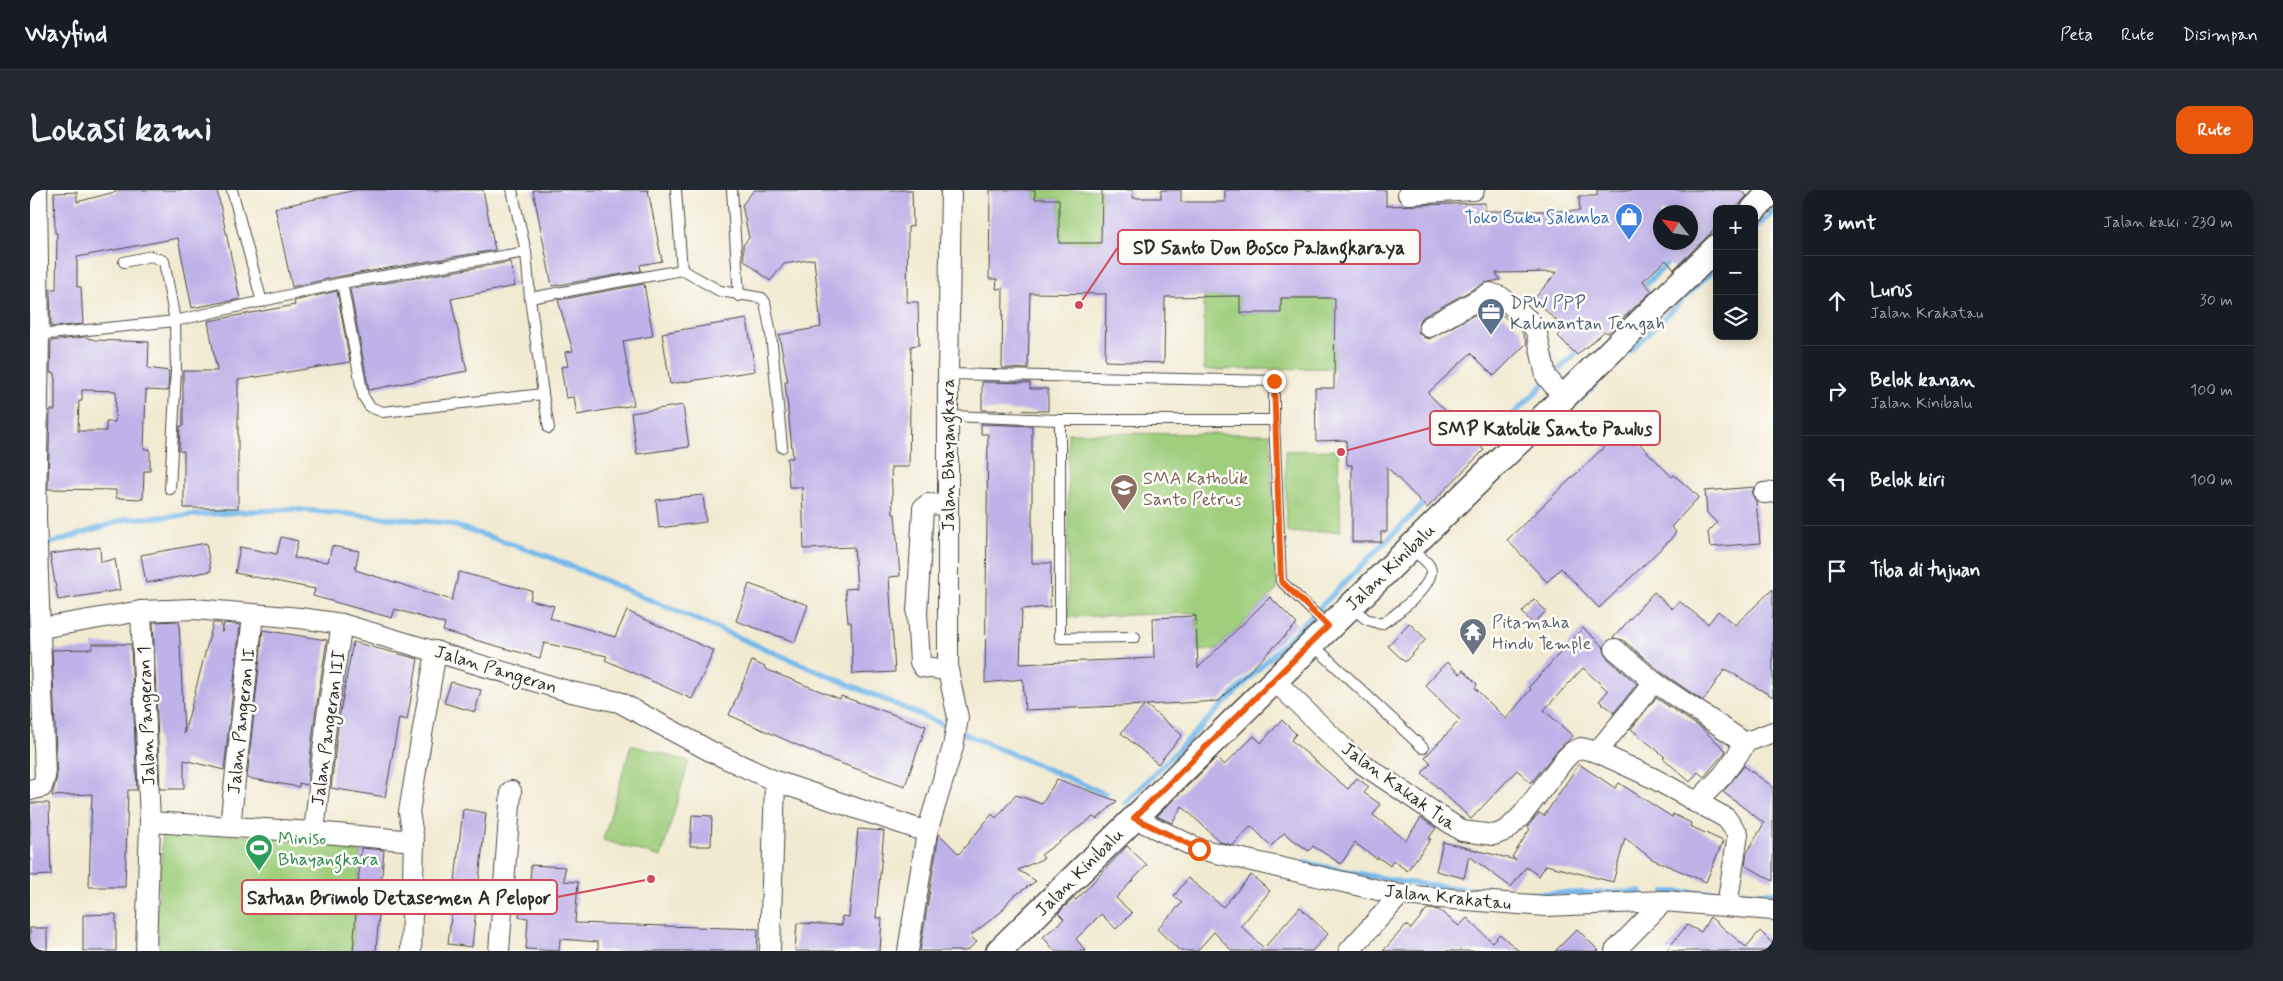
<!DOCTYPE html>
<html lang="id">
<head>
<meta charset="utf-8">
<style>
  :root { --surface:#171b24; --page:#242831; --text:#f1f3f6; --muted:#9ea1a6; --line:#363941; --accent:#ea580c }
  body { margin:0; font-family:Mynerve,sans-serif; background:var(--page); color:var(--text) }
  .controls { position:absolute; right:15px; top:15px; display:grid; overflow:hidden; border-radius:10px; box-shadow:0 2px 12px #0003 }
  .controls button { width:45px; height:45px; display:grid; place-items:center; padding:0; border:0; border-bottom:1px solid var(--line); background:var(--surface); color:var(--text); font:25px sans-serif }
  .compass { position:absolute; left:1623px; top:15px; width:45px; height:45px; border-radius:50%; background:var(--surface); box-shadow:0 2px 12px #0003; rotate:300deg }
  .stop { position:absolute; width:15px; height:15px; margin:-11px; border:4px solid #ea580c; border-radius:50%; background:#fff }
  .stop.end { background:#ea580c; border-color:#fff; box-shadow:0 1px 5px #0008 }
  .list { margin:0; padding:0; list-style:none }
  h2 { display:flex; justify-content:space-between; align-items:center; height:65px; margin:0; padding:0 20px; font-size:21px }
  h2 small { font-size:16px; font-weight:400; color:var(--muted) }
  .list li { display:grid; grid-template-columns:32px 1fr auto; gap:15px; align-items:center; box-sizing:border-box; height:90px; padding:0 20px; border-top:1px solid var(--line) }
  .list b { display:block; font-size:19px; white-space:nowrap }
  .list p { margin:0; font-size:16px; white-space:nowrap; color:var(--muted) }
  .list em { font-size:16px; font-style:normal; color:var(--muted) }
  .icon { flex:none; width:28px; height:28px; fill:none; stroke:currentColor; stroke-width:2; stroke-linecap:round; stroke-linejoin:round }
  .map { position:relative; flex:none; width:1743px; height:761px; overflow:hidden; border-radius:15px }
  header { display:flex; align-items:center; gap:30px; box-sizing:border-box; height:70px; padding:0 25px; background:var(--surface); border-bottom:1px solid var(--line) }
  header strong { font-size:24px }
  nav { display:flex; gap:28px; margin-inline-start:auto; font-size:18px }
  .intro { display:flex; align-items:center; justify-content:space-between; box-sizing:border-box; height:120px; padding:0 30px }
  h1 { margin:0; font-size:35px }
  .button { padding:12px 22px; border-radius:15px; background:var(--accent); color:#fff; font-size:18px; font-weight:700 }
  main { display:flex; gap:30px; padding:0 30px }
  aside { flex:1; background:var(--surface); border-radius:15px; box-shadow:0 2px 12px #0003 }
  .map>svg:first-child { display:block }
  .green { fill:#9fce7c; stroke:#657c54 }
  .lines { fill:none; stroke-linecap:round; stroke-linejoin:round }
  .stream { stroke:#75b8eb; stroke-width:5.5 }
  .building { fill:#bfb2e8; fill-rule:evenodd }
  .service-casing { stroke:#494844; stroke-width:12 }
  .minor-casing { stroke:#494844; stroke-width:22 }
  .tertiary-casing { stroke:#494844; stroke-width:28 }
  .service { stroke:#fff; stroke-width:10 }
  .minor { stroke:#fff; stroke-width:20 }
  .tertiary { stroke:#fff; stroke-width:25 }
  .route { stroke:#ea580c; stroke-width:6 }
  .labels { text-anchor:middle; stroke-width:5; stroke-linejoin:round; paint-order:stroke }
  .shop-label { font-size:18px; fill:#366cbe; stroke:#fdfcf7; text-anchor:end }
  .service-label { font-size:18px; fill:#4e5e75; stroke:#fdfcf7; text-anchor:start }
  .street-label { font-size:18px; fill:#2b2b2b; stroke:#fdfcf7 }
  .education-label { font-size:18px; fill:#785e54; stroke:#fdfcf7; text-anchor:start }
  .worship-label { font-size:18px; fill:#5b616d; stroke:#fdfcf7; text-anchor:start }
  .leisure-label { font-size:18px; fill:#27864d; stroke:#fdfcf7; text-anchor:start }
  .leader { fill:none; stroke:#d1495b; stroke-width:2 }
  .callout-dot { fill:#d1495b; stroke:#fdfcf7; stroke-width:2 }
  .callout { fill:#fdfcf7; stroke:#d1495b; stroke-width:2 }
  .callout-label { font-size:19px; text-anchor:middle; font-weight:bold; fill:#2b2b2b }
</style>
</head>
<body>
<header>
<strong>Wayfind</strong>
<nav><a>Peta</a><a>Rute</a><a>Disimpan</a></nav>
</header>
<div class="intro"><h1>Lokasi kami</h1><a class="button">Rute</a></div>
<main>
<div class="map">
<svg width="1743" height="761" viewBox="0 0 1743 761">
  <rect width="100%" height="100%" fill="#fdfcf7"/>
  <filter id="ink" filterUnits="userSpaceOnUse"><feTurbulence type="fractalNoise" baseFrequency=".02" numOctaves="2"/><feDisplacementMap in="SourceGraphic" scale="10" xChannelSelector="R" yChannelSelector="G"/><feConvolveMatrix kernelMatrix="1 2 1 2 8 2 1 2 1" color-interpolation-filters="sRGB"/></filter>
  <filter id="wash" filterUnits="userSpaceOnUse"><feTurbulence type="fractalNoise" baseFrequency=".0096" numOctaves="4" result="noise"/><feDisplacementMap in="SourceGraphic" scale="20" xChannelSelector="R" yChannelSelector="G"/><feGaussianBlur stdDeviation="1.12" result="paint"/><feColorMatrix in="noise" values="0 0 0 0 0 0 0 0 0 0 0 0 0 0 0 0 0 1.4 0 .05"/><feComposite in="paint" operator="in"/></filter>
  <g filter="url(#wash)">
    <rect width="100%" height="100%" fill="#f1ead1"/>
    <g class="green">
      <polygon points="1005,0 1072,0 1071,53 1029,53 1029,9 1005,9"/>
      <polygon points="1174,106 1210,106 1210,123 1250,123 1251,108 1305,108 1304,178 1174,180"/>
      <polygon points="1038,243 1240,244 1247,400 1186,460 1168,461 1166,423 1038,427"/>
      <polygon points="1308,260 1311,341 1257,343 1255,261"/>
      <polygon points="601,555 659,571 631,667 573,650"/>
      <polygon points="133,641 331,653 323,761 124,761"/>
    </g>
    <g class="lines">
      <g class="stream">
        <polyline points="1724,40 1743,22"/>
        <polyline points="1612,98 1643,68"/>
        <polyline points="1446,261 1550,159"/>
        <polyline points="1464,293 1687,76"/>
        <polyline points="10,357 96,329 262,319 417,333 517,366 1076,604"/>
        <polyline points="1095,613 1397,310"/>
        <polyline points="1275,673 1372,692 1485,704 1611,702"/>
        <polyline points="1635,702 1743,703"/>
      </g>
    </g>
    <g id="blocks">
      <g class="building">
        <polygon points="92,0 187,0 210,109 162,118 148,48 47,67 47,97 51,97 53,134 21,137 20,99 26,99 27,43 25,43 24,3 47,2 47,12"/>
        <polygon points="326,0 453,0 465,60 311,86 262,97 245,18"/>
        <polygon points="503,0 618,0 632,71 610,75 611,81 522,96"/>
        <polygon points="724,0 882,0 883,36 878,37 877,112 888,112 889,155 881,156 879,277 861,277 863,324 865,324 870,386 859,387 865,482 823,484 821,432 818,432 815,399 827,398 824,357 774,359 772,297 759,297 757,268 763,268 755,192 758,192 749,145 791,137 784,69 754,74 740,91 714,70 713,55 719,48 712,15"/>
        <path d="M960 0H1005V9H1029V53H1071L1072 0H1103V8H1131V0H1151V12H1195V0H1356V16L1455 13V21H1550L1549 6H1567V0H1710L1717 6 1705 19H1687V37L1644 79 1636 70 1613 91 1622 101 1577 143 1575 141 1547 165 1528 146 1535 139 1504 109 1527 82 1466 83 1470 90 1454 93 1393 127 1389 131 1388 142 1393 147 1399 149 1461 116 1491 140 1497 153 1464 186 1441 163 1398 203 1454 260 1397 318 1357 277V342H1351V352H1322V275H1317L1316 250 1286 251 1285 198H1304L1305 108H1251V123H1210V106L1135 107 1134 173 1075 171 1076 104 1000 103 998 179 972 178 973 98 966 99 967 89H959ZM1630 22H1660V52H1630Z"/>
        <polygon points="480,72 485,96 421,109 437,181 339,200 320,99"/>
        <polygon points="614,94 623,146 593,151 604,215 547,225 544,207 536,208 531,177 538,176 535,162 543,161 528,110"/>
        <polygon points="307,101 320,172 208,190 208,318 154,318 154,261 149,261 150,236 153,236 153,181 187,181 178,131 265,115 264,111"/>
        <polygon points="717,129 725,181 640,194 632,143"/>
        <path d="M54 147 65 150 119 152 118 178 139 181 138 201 116 200 114 259H120V281H114L113 309 86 308V300L18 299 20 220H25V183H20L21 151ZM52 200 86 201 85 232H76V241H48L49 211H52Z"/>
        <polygon points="952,192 1000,193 1000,199 1018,199 1018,221 952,220"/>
        <polygon points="653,215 659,257 607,264 601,223"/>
        <polygon points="951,234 1002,236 1002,373 1021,373 1020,417 992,419 990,474 1124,468 1123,428 1166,426 1168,478 1240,407 1267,434 1189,511 1116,515 1152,545 1128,574 1091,543 1115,515 995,520 993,489 955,493 958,244 951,244"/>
        <polygon points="1594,238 1642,287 1644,285 1669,307 1641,337 1646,342 1639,351 1569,418 1531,378 1517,392 1477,350"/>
        <polygon points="1724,297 1722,304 1726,311 1730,353 1680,357 1678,342 1687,333 1677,323 1675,301"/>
        <polygon points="673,305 676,332 629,338 626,310"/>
        <polygon points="251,347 268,351 264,368 298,372 302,356 329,361 325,380 422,410 429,382 502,401 500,410 524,416 520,428 585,447 597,421 684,461 662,509 575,470 577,466 514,453 510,468 413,441 415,434 365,419 362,428 283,406 285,399 205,383 210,357 247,364"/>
        <polygon points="176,353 181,381 116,393 111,365"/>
        <polygon points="70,357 71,372 85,369 90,400 28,410 20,364"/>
        <polygon points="719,394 778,415 765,452 706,431"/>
        <polygon points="1743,399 1743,507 1695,479 1673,511 1631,482 1593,450 1583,448 1624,402 1642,419 1649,411 1678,434 1688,421 1705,435"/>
        <polygon points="1504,409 1516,421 1503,434 1492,422"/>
        <polygon points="149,431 154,544 183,433 191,433 192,443 194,433 210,435 194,580 154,570 154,599 130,599 123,432"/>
        <polygon points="1379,433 1396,449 1375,472 1358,456"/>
        <polygon points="1553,438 1573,456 1577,468 1607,494 1583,524 1584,522 1569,511 1578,501 1553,478 1514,520 1543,546 1526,562 1501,593 1487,580 1441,629 1392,583 1401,573 1395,567 1430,530 1395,495 1417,472 1430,484 1433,480 1447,494 1445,498 1476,529 1501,499 1499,497"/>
        <polygon points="233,440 297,450 285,525 277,595 269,593 269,597 217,588"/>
        <polygon points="323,452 388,469 377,530 369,528 355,607 301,598 309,528"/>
        <polygon points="62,454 101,454 107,600 98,600 95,697 59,697 62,604 22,606 27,587 22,460 62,459"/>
        <polygon points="722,471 735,477 735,479 810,509 811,506 896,536 875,596 790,566 790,565 699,525"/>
        <polygon points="421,492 451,500 445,522 414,513"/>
        <polygon points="1626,508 1674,540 1696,561 1674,587 1668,582 1660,592 1633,568 1635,567 1601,539"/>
        <polygon points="1252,530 1266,544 1261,550 1318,599 1327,588 1339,597 1334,603 1350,614 1343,625 1376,650 1391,628 1406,638 1398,649 1401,649 1377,681 1363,670 1360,676 1348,667 1347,669 1325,653 1311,674 1283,656 1279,661 1254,643 1241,656 1221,636 1203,655 1190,652 1152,616 1142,633 1127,626 1186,568 1194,575 1224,546 1231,553"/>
        <polygon points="1549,574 1585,598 1589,593 1642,627 1643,624 1661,633 1660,636 1693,651 1676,692 1622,669 1595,648 1583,692 1516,675 1509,686 1496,677 1481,697 1439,666 1434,688 1406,681 1413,652 1486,670 1482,667 1500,639 1497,637 1509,623 1514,626"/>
        <polygon points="1714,576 1743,597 1743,691 1715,675 1717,663 1734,633 1693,602"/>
        <polygon points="1027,589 1087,611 1067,629 1063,627 1011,665 1014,668 988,680 1006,691 981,708 971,722 940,746 947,752 936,761 890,761 909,644 929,664 962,624 966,628 986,605 1012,614"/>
        <polygon points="0,613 19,613 21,685 0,686"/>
        <polygon points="433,619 456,623 442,757 418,754"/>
        <polygon points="662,625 682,626 681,656 660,656"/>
        <polygon points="828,639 854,641 846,728 852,728 850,761 765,761 767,733 812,735 812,726 819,727"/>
        <polygon points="1097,656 1117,675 1086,708 1102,723 1086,739 1071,724 1046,749 1056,761 1025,761 1013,747 1034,729 1028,723 1044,708 1046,710"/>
        <polygon points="331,658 354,660 346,761 323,761"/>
        <polygon points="501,675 535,677 534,691 548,692 545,733 728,739 727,761 568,761 568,752 530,749 529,761 496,759 498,728 489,727 490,708 499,709"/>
        <polygon points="1221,685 1240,701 1211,736 1234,758 1270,717 1298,744 1282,761 1202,761 1184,742 1167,761 1150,761 1127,739 1152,713 1144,706 1158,688 1193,717"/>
        <polygon points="1397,719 1409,720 1429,736 1437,728 1462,752 1470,744 1489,761 1353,761 1376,735 1381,739"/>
        <polygon points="86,724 86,761 53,761 53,725"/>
        <polygon points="1680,727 1716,757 1730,741 1743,754 1743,761 1636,761 1657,735 1671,742"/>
        <rect x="0" y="738" width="17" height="23"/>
        <polygon points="1547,739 1569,761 1525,761"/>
      </g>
    </g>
  </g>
  <g filter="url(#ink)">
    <use href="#blocks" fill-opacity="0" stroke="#494844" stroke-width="1"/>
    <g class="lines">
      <defs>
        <g id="service">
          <polyline points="202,0 232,112"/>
          <polyline points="646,0 652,80"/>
          <polyline points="702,0 709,106"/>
          <polyline points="94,72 121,66 134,71 145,131 146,180 140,299"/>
          <polyline points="312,93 333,206 340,217 353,222 513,204 500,108 496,62"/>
          <polyline points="500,108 652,80 690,101 732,108 735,112 741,144 752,257"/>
          <polyline points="9,145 145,131 312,93 496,62 482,0"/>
          <polyline points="918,184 1244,191 1244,230 1030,230 919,226"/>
          <polyline points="513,204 519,238"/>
          <polyline points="1030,230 1030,448 1105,447"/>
          <polyline points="1244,230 1251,391 1298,436"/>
          <path d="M1321 417 1336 429 1351 434C1364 427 1408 393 1400 377 1396 369 1386 364 1380 358"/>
          <polyline points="1282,454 1393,558"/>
        </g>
        <g id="minor">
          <polyline points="1378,4 1444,0"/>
          <polyline points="1399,137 1460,103 1471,107 1501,132 1507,144 1516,186 1534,208"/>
          <polyline points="1734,303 1743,302"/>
          <polyline points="918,315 898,314 893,318 887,423 890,472 893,477 918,480"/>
          <polyline points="111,421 120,632 116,761"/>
          <polyline points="11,438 111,421 164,419 270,428 312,434 541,502 589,512 682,562 745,591 897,642"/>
          <polyline points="1585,459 1624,492"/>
          <polyline points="1244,490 1325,569 1432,641 1464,645 1477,640 1493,624 1534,570 1542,562 1551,558 1567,562 1623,588 1696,628 1708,644 1697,716"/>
          <polyline points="1711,554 1743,542"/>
          <polyline points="1567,562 1624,492 1708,548 1712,559 1693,585 1666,613"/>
          <polyline points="0,600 12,597 15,587 6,327 9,145 7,0"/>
          <polyline points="1104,628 1169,659 1370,705 1516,716 1634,711 1743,720"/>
          <polyline points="120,632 284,642 384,651"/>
          <polyline points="200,636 223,425"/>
          <polyline points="284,642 297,526 312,434"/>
          <polyline points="381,761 384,651 379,622 406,461"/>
          <polyline points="469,761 481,601"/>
          <polyline points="740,761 745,591"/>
          <polyline points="878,761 897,642 923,557 928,528 918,480 918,184 921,0"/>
          <polyline points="1319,761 1370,705"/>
          <polyline points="1585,761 1634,711"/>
        </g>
        <g id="tertiary">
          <polyline points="1724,19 1743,0"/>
          <polyline points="969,761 1687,57"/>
        </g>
      </defs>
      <use href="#service" class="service-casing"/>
      <use href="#minor" class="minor-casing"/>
      <use href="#tertiary" class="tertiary-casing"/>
      <use href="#service" class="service"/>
      <use href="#minor" class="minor"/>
      <use href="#tertiary" class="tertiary"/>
    </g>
  </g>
  <g class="lines" filter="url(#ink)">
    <polyline class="route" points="1169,659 1104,628 1298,436 1251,391 1244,191"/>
  </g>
  <defs>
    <symbol id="shop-pin" viewBox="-11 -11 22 30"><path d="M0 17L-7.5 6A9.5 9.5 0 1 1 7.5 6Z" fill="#3f7fe0" stroke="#fdfcf7"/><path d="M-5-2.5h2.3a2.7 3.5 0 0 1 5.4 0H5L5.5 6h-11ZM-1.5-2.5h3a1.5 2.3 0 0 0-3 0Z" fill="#fff"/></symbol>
    <symbol id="office-pin" viewBox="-11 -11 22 30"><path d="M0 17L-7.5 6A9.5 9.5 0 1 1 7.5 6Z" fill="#5c6f8a" stroke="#fdfcf7"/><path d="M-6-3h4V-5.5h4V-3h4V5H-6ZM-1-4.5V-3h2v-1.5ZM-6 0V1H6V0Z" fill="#fff"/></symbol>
    <symbol id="school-pin" viewBox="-11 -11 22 30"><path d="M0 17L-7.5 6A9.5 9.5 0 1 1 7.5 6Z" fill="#8d6e63" stroke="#fdfcf7"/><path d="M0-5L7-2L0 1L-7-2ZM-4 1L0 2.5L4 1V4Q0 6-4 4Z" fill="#fff"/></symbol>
    <symbol id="temple-pin" viewBox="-11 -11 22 30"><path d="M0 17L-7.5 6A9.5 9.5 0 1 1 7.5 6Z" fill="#6b7280" stroke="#fdfcf7"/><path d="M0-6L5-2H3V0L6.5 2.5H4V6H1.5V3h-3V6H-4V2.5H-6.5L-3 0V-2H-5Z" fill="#fff"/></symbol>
    <symbol id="stadium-pin" viewBox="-11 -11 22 30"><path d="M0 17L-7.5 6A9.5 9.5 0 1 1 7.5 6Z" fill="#2e9e5b" stroke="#fdfcf7"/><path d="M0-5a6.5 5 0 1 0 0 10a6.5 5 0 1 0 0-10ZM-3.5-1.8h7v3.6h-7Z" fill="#fff"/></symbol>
  </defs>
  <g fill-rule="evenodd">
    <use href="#shop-pin" x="1583" y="11" width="32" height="43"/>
    <use href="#office-pin" x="1445" y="106" width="32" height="43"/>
    <use href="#school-pin" x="1078" y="282" width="32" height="43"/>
    <use href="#temple-pin" x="1427" y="426" width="32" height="43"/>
    <use href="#stadium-pin" x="213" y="642" width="32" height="43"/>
  </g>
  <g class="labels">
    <g class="shop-label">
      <text x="1580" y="33">Toko Buku Salemba</text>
    </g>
    <g class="service-label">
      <text x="1480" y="118">DPW PPP<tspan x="1480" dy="21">Kalimantan Tengah</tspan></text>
    </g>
    <g class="street-label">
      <text transform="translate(918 265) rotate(-90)" y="6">Jalan Bhayangkara</text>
      <text transform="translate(1360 377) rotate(-44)" y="6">Jalan Kinibalu</text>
      <text transform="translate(466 479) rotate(17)" y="6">Jalan Pangeran</text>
      <text transform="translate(116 526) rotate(-92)" y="6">Jalan Pangeran 1</text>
      <text transform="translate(211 531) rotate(-84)" y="6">Jalan Pangeran II</text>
      <text transform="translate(298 538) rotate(-82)" y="6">Jalan Pangeran III</text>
      <text transform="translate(1369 596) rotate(36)" y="6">Jalan Kakak Tua</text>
      <text transform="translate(1049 682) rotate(-45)" y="6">Jalan Kinibalu</text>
      <text transform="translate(1418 707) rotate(6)" y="6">Jalan Krakatau</text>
    </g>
    <g class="education-label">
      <text x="1113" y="294">SMA Katholik<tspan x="1113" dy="21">Santo Petrus</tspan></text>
    </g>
    <g class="worship-label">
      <text x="1462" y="438">Pitamaha<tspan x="1462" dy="21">Hindu Temple</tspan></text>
    </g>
    <g class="leisure-label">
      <text x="248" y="654">Miniso<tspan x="248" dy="21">Bhayangkara</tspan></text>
    </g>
  </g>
  <path class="leader" d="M1049 115L1088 57M1311 262L1400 238M621 689L527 707"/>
  <g class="callout-dot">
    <circle cx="1049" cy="115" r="5"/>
    <circle cx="1311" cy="262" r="5"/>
    <circle cx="621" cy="689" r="5"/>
  </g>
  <g class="callout">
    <rect x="1088" y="40" width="302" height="34" rx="5"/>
    <rect x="1400" y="221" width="230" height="34" rx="5"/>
    <rect x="212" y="690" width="315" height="34" rx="5"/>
  </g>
  <g class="callout-label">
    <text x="1239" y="64">SD Santo Don Bosco Palangkaraya</text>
    <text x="1515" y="245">SMP Katolik Santo Paulus</text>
    <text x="369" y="714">Satuan Brimob Detasemen A Pelopor</text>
  </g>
</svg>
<div class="controls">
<button>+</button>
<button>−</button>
<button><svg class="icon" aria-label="layers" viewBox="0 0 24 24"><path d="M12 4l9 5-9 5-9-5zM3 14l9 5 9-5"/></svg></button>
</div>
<svg class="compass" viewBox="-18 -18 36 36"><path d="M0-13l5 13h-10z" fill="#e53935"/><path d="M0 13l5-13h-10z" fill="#9ea1a6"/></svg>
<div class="stop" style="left:1169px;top:659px"></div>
<div class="stop end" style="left:1244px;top:191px"></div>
</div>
<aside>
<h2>3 mnt<small>Jalan kaki · 230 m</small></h2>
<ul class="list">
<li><svg class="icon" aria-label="ahead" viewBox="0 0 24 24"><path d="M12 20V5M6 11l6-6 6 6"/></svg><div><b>Lurus</b><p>Jalan Krakatau</p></div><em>30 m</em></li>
<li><svg class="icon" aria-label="right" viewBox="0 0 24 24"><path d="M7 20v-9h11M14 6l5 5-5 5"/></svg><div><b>Belok kanan</b><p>Jalan Kinibalu</p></div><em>100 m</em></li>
<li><svg class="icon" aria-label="left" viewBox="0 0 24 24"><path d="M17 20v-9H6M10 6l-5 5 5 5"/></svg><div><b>Belok kiri</b></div><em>100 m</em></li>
<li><svg class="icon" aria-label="arrive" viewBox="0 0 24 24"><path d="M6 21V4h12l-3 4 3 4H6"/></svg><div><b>Tiba di tujuan</b></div></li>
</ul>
</aside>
</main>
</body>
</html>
